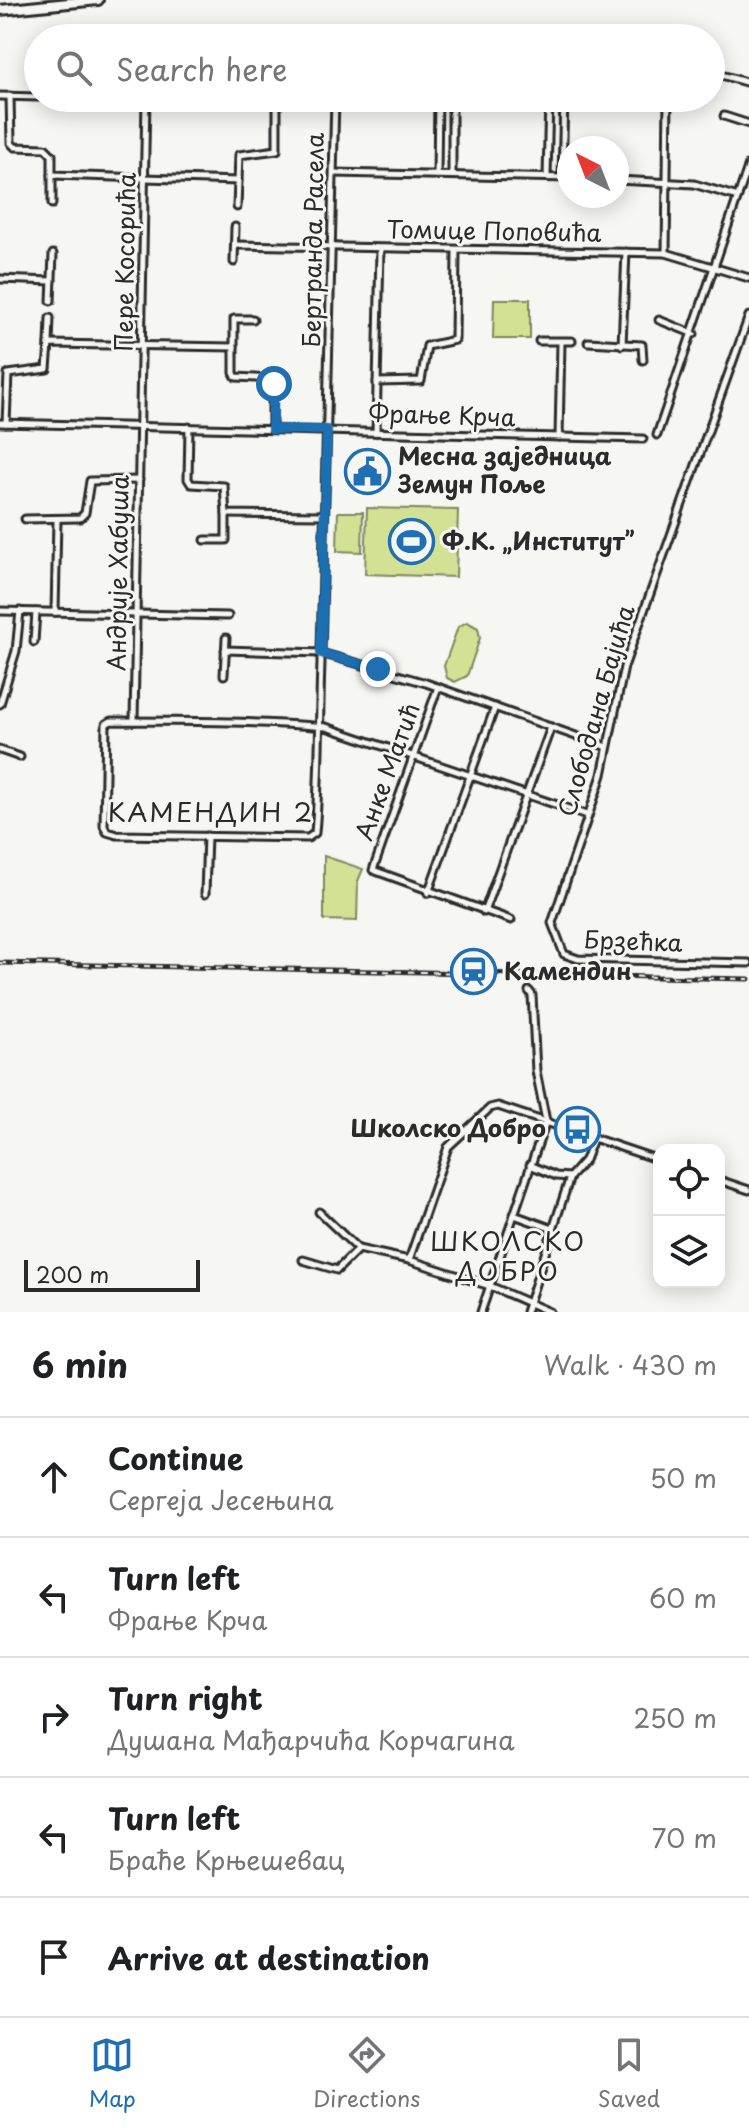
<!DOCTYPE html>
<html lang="en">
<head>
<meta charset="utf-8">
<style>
  :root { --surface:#fff; --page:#f2f2f2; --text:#202124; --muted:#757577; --line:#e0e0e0; --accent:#1f6fb2 }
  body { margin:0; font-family:"Playpen Sans",sans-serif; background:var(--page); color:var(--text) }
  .controls { position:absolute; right:24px; bottom:24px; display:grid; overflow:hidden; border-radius:16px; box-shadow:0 4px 20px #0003 }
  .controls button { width:72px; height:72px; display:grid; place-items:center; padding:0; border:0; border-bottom:2px solid var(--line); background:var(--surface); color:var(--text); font:40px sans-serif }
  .compass { position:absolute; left:557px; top:136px; width:72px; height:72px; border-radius:50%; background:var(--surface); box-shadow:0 4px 20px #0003; rotate:318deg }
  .scale { position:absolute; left:24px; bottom:20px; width:176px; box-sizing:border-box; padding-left:8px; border:4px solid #2b2b2b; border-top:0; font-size:22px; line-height:28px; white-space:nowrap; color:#2b2b2b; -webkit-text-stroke:6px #f6f6f2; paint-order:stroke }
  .stop { position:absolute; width:24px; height:24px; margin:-18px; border:6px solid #1f6fb2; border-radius:50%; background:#fff }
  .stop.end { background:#1f6fb2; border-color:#fff; box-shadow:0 2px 8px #0008 }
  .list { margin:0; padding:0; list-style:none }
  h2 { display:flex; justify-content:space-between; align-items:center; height:104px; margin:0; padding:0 32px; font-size:34px }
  h2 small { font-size:26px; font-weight:400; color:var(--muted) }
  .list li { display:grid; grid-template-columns:52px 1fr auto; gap:24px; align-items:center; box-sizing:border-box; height:120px; padding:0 32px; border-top:2px solid var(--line) }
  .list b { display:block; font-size:30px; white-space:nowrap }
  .list p { margin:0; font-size:26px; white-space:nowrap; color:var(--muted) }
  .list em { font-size:26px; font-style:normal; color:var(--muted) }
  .icon { flex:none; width:44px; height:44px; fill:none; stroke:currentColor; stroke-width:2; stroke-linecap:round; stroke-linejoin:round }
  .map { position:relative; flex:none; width:749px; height:1312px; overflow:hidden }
  .search { position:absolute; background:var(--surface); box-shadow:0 4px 20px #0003; left:24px; right:24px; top:24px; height:88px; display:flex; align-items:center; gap:20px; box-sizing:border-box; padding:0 28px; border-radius:44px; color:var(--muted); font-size:30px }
  .sheet { height:704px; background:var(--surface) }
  nav { display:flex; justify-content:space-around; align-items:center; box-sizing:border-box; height:112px; border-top:2px solid var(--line); background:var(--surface); font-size:22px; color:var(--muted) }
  nav a { display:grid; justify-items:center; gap:4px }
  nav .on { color:var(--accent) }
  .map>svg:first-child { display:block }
  .green { fill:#d3e194; stroke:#7f8660; stroke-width:2 }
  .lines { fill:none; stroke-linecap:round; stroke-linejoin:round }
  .minor-casing { stroke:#2b2b2b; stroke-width:11 }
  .primary-casing { stroke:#2b2b2b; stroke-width:14 }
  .minor { stroke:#f6f6f2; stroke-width:5 }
  .primary { stroke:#f6f6f2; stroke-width:8 }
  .rail-casing { stroke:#2b2b2b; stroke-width:5 }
  .rail { stroke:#f6f6f2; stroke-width:2; stroke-dasharray:6; stroke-linecap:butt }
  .route { stroke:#1f6fb2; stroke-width:10 }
  .labels { text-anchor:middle; stroke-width:6; stroke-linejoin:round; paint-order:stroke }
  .street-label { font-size:24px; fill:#2b2b2b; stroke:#f6f6f2 }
  .poi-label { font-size:24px; font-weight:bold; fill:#2b2b2b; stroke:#f6f6f2; text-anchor:start }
  .neighbourhood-label { font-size:26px; letter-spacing:2px; fill:#2b2b2b; stroke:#f6f6f2 }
</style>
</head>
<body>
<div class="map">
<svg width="749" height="1312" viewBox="0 0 749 1312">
  <rect width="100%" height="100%" fill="#f6f6f2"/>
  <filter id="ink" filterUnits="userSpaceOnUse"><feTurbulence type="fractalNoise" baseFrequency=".0125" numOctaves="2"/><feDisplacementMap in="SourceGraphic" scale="16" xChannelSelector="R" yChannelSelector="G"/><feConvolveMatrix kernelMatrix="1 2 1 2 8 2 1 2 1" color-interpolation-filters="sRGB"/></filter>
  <g filter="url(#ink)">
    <g class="green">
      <polygon points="494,299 530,299 530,339 493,339"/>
      <polygon points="367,508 458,510 456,577 365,574"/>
      <polygon points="338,512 363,512 362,552 337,551"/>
      <polygon points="467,622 478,628 480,638 467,676 455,682 447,678 444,666 458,627"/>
      <polygon points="324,856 363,869 358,881 357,921 324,920"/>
    </g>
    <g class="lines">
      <defs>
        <g id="minor">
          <polyline points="711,72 749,83"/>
          <polyline points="0,96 38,97"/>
          <polyline points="10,96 11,143 15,147 45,148 52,155 52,204"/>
          <polyline points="150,98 335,103"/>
          <path d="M335 98 321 653V663C319 719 320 777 315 833L308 838 117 835 107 832 104 826 106 724 111 721C183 721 255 721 326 727L587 815"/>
          <polyline points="724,116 749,124"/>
          <polyline points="334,173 569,178"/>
          <polyline points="52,175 238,181"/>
          <polyline points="437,175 438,98"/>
          <polyline points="452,175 452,98"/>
          <polyline points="547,177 549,98"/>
          <polyline points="562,178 564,98"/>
          <polyline points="617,180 694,184 738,197"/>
          <polyline points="237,207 239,155 277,150 277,102"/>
          <polyline points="235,245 666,253 749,278"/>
          <polyline points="666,253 668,98"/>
          <polyline points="234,262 235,227"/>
          <polyline points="0,279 52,281"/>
          <polyline points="51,301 53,254"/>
          <polyline points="749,316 624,667 602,775 552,923 564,954 578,959 749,963"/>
          <polyline points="253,319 234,319 234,373 236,377 272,379 272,429"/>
          <polyline points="659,320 694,334"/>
          <polyline points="539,341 572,341"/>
          <polyline points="588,342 642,345 643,360"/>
          <polyline points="49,344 50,318"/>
          <polyline points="622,345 626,252"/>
          <polyline points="377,382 421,381 427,346 455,340 456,250"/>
          <polyline points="0,423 643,439"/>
          <polyline points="6,423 8,374 47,369 49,344 234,347"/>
          <polyline points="189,427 188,479 191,484 224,486 226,514 324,515"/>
          <polyline points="376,432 380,249"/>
          <polyline points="657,435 749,164"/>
          <polyline points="559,437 561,342"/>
          <polyline points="25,519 80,518 85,513 90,481 139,480"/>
          <polyline points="205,540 226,540 226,514"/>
          <polyline points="0,611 228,616"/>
          <polyline points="55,612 57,520"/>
          <polyline points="34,642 36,612"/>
          <polyline points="225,650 321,653 426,683 607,747"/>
          <polyline points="224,675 226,638"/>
          <polyline points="438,687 373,870 511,920"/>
          <polyline points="0,704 16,651 20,611"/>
          <polyline points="134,721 146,98"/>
          <polyline points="0,750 20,757"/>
          <polyline points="428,893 495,707"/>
          <polyline points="205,894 207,836"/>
          <polyline points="484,912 551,727"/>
          <polyline points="530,1165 556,1176 570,1177"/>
          <polyline points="719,1180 749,1190"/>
          <polyline points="319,1212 358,1249"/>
          <polyline points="514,1215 553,1229"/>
          <polyline points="303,1260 337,1270 358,1249 409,1260 490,1286 550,1312"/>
          <polyline points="409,1260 448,1147 490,1108 498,1106 659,1160"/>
          <polyline points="481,1312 546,1121 536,1071 532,995 529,991"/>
          <polyline points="526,1312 570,1177 585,1160 593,1139"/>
        </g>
        <polyline id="primary" points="0,10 98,0"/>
      </defs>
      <use href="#minor" class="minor-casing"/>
      <use href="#primary" class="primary-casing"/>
      <use href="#minor" class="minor"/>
      <use href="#primary" class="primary"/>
      <defs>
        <polyline id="rail" points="0,963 749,979"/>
      </defs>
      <use href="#rail" class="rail-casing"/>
      <use href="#rail" class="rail"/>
    </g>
  </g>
  <g class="lines" filter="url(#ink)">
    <polyline class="route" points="274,384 272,429 327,430 321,653 378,669"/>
  </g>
  <defs>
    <symbol id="civic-ring" viewBox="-11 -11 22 22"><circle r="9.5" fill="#f6f6f2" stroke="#1f6fb2" stroke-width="1.5"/><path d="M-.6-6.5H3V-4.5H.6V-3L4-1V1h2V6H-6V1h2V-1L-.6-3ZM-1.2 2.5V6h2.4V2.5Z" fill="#1f6fb2"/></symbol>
    <symbol id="stadium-ring" viewBox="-11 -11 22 22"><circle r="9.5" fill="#f6f6f2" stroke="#1f6fb2" stroke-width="1.5"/><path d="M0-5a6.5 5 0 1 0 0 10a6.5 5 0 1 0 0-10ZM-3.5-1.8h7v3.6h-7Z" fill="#1f6fb2"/></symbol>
    <symbol id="station-ring" viewBox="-11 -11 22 22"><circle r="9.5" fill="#f6f6f2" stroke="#1f6fb2" stroke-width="1.5"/><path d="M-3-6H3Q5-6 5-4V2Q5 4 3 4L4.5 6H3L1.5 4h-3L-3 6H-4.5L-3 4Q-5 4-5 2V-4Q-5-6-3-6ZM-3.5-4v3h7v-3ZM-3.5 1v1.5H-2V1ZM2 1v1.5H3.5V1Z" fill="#1f6fb2"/></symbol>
    <symbol id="bus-ring" viewBox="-11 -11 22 22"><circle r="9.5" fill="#f6f6f2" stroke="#1f6fb2" stroke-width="1.5"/><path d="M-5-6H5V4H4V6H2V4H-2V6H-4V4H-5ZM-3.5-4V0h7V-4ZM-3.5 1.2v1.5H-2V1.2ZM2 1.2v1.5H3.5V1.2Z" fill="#1f6fb2"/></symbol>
  </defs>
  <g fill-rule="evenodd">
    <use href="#civic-ring" x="342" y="446" width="51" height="51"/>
    <use href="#stadium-ring" x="386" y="516" width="51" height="51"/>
    <use href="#station-ring" x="448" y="946" width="51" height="51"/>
    <use href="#bus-ring" x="552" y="1104" width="51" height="51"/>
  </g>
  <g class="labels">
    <g class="street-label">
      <text transform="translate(494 232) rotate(1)" y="8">Томице Поповића</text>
      <text transform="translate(314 240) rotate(-89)" y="8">Бертранда Расела</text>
      <text transform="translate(126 262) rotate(-89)" y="8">Пере Косорића</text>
      <text transform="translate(442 416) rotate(2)" y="8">Фрање Крча</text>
      <text transform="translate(119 573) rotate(-89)" y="8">Андрије Хабуша</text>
      <text transform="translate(597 711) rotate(-74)" y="8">Слободана Бајића</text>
      <text transform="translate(388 772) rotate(-70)" y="8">Анке Матић</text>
      <text transform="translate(633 942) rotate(2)" y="8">Брзећка</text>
    </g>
    <g class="poi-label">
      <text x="398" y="465">Месна заједница<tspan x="398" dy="28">Земун Поље</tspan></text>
      <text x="442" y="550">Ф.К. „Институт”</text>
      <text x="504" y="980">Камендин</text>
      <text x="546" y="1137" text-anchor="end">Школско Добро</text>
    </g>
    <g class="neighbourhood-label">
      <text x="211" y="822">КАМЕНДИН 2</text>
      <text x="508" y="1251">ШКОЛСКО<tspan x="508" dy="30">ДОБРО</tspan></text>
    </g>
  </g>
</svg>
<div class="controls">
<button><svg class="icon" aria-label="locate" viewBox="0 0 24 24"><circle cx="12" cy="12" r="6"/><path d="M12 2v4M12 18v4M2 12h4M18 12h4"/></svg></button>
<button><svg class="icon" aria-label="layers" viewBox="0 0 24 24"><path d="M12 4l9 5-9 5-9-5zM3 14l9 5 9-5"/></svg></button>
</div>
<svg class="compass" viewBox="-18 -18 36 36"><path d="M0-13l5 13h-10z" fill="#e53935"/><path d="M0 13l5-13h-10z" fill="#757577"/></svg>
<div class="scale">200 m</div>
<div class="stop" style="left:274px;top:384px"></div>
<div class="stop end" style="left:378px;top:669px"></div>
<div class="search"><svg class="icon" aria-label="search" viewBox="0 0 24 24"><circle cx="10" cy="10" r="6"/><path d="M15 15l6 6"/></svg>Search here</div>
</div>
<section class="sheet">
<h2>6 min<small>Walk · 430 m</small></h2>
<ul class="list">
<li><svg class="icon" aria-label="ahead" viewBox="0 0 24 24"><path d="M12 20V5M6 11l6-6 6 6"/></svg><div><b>Continue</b><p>Сергеја Јесењина</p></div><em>50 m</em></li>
<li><svg class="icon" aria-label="left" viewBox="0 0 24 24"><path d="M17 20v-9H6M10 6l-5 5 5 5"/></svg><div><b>Turn left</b><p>Фрање Крча</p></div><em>60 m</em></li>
<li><svg class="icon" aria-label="right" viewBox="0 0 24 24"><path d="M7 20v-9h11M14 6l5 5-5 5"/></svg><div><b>Turn right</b><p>Душана Мађарчића Корчагина</p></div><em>250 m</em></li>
<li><svg class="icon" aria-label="left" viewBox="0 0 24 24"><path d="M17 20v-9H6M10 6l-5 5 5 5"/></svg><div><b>Turn left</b><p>Браће Крњешевац</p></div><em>70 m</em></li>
<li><svg class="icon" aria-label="arrive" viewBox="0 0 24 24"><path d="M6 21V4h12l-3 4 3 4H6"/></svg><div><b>Arrive at destination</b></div></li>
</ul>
</section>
<nav>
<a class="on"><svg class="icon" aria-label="map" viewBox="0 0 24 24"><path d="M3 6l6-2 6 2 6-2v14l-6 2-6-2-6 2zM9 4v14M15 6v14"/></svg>Map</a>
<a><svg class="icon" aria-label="directions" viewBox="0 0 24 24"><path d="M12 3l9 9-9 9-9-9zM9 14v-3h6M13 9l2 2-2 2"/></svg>Directions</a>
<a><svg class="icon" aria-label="saved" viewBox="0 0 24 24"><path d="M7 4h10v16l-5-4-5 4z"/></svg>Saved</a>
</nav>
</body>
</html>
